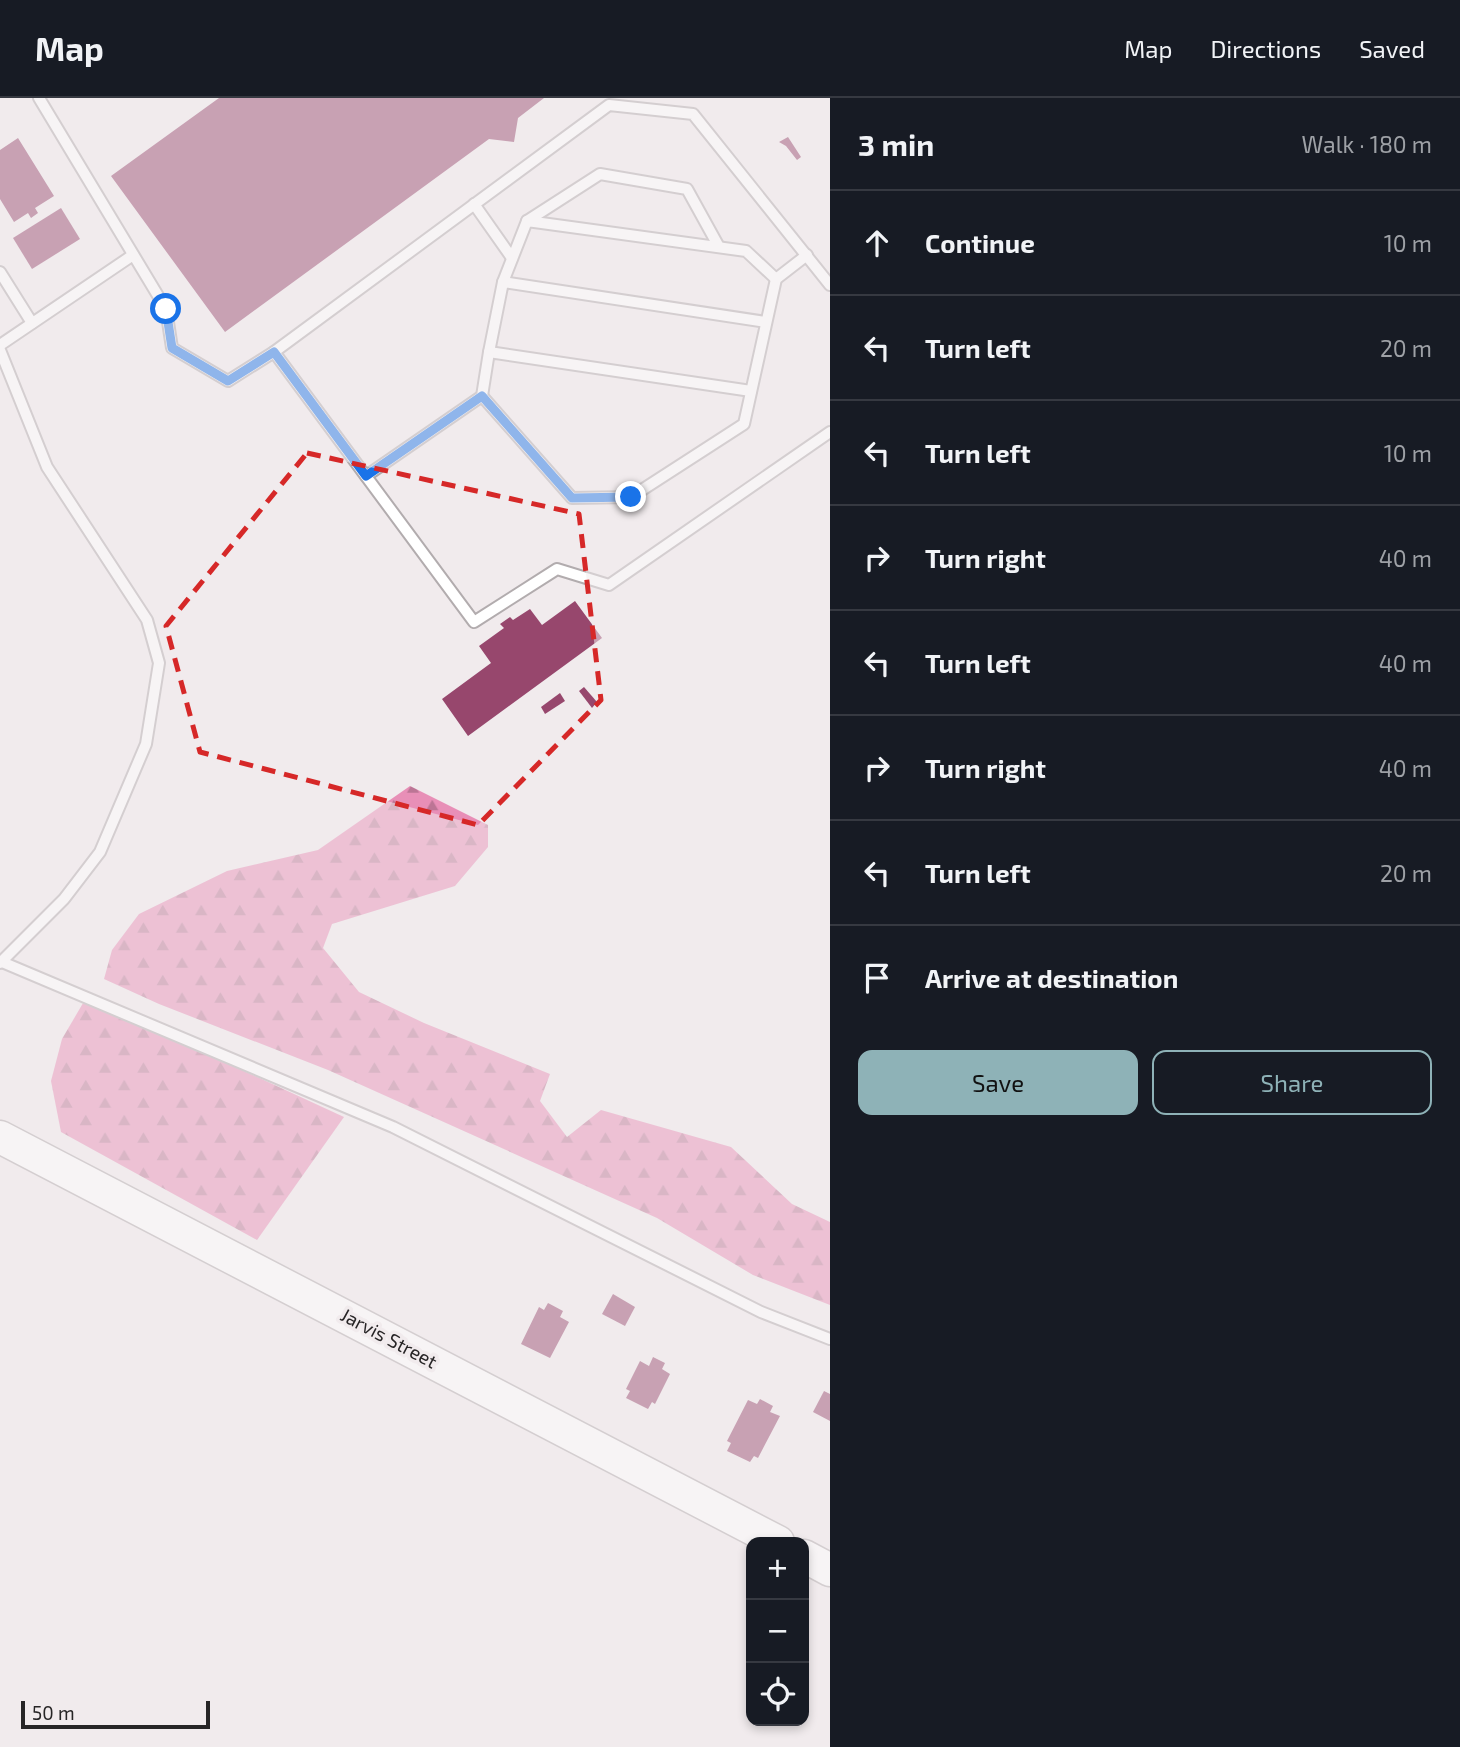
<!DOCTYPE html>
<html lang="en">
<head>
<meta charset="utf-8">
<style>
  :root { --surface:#171b24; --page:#242831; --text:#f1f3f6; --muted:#9ea1a6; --line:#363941; --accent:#8eb2b7 }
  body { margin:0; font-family:"Exo 2",sans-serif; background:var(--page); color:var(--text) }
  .controls { position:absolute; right:21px; bottom:21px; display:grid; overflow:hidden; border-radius:14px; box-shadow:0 4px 10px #0003 }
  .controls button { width:63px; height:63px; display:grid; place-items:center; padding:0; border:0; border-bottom:2px solid var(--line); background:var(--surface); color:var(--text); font:35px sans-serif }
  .scale { position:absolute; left:21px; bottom:18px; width:189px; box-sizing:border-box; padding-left:7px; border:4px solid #272526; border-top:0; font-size:19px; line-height:24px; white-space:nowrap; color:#272526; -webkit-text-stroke:5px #f1ebed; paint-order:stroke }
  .stop { position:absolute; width:21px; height:21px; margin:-16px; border:5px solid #1a73e8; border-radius:50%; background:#fff }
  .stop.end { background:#1a73e8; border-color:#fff; box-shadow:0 2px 7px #0008 }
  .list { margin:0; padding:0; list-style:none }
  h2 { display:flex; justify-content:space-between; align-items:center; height:91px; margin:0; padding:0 28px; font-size:30px }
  h2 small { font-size:23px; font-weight:400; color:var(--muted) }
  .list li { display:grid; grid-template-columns:46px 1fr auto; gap:21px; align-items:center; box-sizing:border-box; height:105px; padding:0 28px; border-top:2px solid var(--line) }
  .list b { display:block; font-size:26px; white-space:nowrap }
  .list em { font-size:23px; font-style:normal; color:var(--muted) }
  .actions { display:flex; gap:14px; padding:21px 28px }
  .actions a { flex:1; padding:16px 0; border:2px solid var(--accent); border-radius:14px; text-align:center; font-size:24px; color:var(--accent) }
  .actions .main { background:var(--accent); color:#111 }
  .icon { flex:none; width:38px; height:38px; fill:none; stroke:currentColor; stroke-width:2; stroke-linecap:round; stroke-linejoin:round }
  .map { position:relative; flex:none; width:830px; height:1649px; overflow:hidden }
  header { display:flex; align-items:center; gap:42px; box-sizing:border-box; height:98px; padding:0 35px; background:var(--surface); border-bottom:2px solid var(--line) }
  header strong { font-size:33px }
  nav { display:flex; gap:38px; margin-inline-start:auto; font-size:24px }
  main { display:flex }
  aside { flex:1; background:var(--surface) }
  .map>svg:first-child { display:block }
  .forest { fill:url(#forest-firs) }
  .building { fill:#97476d }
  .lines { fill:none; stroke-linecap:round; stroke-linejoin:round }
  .lane-casing { stroke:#b2acae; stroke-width:14 }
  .secondary-casing { stroke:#b2acae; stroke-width:35 }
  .lane { stroke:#fff; stroke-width:10 }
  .secondary { stroke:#fff; stroke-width:32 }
  .route { stroke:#1a73e8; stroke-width:9 }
  .marked { fill:none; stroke:#d62828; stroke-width:5; stroke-dasharray:14 9; stroke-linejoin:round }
  .labels { text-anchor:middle; stroke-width:7; stroke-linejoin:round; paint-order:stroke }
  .street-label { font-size:19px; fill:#272526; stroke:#f1ebed }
</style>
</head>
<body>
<header>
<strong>Map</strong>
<nav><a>Map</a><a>Directions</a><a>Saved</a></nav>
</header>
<main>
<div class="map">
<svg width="830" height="1649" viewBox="0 0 830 1649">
  <defs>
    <pattern id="forest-firs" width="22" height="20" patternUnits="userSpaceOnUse" patternTransform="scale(1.75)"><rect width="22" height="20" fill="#e88fb7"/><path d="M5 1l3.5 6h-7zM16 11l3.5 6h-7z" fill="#bc7595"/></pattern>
  </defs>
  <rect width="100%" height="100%" fill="#f1ebed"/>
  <g class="forest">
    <polygon points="410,688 488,727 488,749 455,788 332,826 323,850 359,894 424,925 550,976 540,1003 567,1039 601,1012 731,1049 792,1106 830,1124 830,1207 753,1177 657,1120 328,972 159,906 104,881 112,852 139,816 227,773 318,752"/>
    <polygon points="86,900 344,1019 257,1142 61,1034 51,983 62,941"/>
  </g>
  <g class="building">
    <polygon points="219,0 544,0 518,20 514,44 489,41 225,234 111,78"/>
    <polygon points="788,39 801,59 797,62 786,48 779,44"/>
    <polygon points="18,40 54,98 35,110 38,115 31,120 28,115 14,124 0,101 0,52"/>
    <polygon points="61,110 80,141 32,171 13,140"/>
    <polygon points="575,503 602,540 468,638 442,601 491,565 479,548 504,530 500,526 510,519 513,522 530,511 542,527"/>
    <polygon points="584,589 597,604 592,610 579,593"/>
    <polygon points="560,595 565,603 545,616 541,609"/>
    <polygon points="613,1196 635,1209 625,1228 602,1216"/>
    <polygon points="548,1205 563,1213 560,1219 569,1224 550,1260 521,1246 539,1209 544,1212"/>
    <polygon points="653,1259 665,1265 662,1271 670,1276 655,1306 652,1304 648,1311 626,1300 630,1293 626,1291 640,1263 649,1268"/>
    <polygon points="824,1293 830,1296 830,1323 813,1314"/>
    <polygon points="760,1301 773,1308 770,1314 780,1318 758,1360 754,1358 750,1364 727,1353 731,1345 727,1343 748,1302 757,1306"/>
  </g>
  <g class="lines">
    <defs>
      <g id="lane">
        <polyline points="39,0 166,211 172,250 228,283 274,254 474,524 557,471 609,487 830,334"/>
        <polyline points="474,106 512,160"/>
        <polyline points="527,123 600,76 687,91 719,149"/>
        <polyline points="0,174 32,225"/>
        <polyline points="503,184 527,123 746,153 776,181"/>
        <polyline points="0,247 133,157"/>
        <polyline points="0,252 47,369 147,522 159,565 146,646 100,754 64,801 0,865"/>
        <polyline points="274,254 609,7 693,16 830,187"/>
        <polyline points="489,254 503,184 766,224"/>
        <polyline points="482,298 489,254 751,293"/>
        <polyline points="366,378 482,298 572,400 631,399 744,326 776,181 807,157"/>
        <polyline points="2,864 393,1029 761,1214 830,1241"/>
      </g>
      <g id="secondary">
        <polyline points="0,1039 778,1444"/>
        <polyline points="804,1458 830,1472"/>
      </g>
    </defs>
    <use href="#lane" class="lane-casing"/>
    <use href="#secondary" class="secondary-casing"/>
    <use href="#lane" class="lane"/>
    <use href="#secondary" class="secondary"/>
  </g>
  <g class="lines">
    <polyline class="route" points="166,211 172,250 228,283 274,254 366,378 482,298 572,400 631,399"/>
  </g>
  <path d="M0 0H830V1649H0ZM307 355 579 416 601 602 478 727 200 654 166 528Z" fill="#f1ebed" fill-opacity=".55" fill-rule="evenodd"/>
  <path class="marked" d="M307 355 579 416 601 602 478 727 200 654 166 528Z"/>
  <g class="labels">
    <g class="street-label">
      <text transform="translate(389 1240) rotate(28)" y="7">Jarvis Street</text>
    </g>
  </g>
</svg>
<div class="controls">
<button>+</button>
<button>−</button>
<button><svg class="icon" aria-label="locate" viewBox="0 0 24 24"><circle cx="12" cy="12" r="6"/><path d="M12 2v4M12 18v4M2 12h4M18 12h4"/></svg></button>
</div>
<div class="scale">50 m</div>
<div class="stop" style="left:166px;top:211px"></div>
<div class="stop end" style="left:631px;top:399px"></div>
</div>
<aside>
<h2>3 min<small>Walk · 180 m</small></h2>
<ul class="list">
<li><svg class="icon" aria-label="ahead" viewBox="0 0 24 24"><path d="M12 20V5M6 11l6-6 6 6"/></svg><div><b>Continue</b></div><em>10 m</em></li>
<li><svg class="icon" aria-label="left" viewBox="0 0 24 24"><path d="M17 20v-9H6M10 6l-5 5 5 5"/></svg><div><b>Turn left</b></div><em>20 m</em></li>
<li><svg class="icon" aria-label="left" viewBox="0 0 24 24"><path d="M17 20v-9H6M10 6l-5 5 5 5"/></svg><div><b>Turn left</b></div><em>10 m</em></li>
<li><svg class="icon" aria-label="right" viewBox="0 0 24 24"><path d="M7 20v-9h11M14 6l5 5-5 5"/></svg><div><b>Turn right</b></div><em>40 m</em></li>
<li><svg class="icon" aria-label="left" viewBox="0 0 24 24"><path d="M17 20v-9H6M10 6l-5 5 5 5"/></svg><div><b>Turn left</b></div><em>40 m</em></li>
<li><svg class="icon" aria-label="right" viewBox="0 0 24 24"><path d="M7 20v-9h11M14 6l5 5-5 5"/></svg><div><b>Turn right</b></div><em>40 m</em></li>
<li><svg class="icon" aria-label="left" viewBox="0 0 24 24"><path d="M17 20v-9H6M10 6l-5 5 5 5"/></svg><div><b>Turn left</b></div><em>20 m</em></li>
<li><svg class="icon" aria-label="arrive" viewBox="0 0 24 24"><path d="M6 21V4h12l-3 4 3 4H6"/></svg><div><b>Arrive at destination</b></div></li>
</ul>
<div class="actions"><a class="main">Save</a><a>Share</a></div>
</aside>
</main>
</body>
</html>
